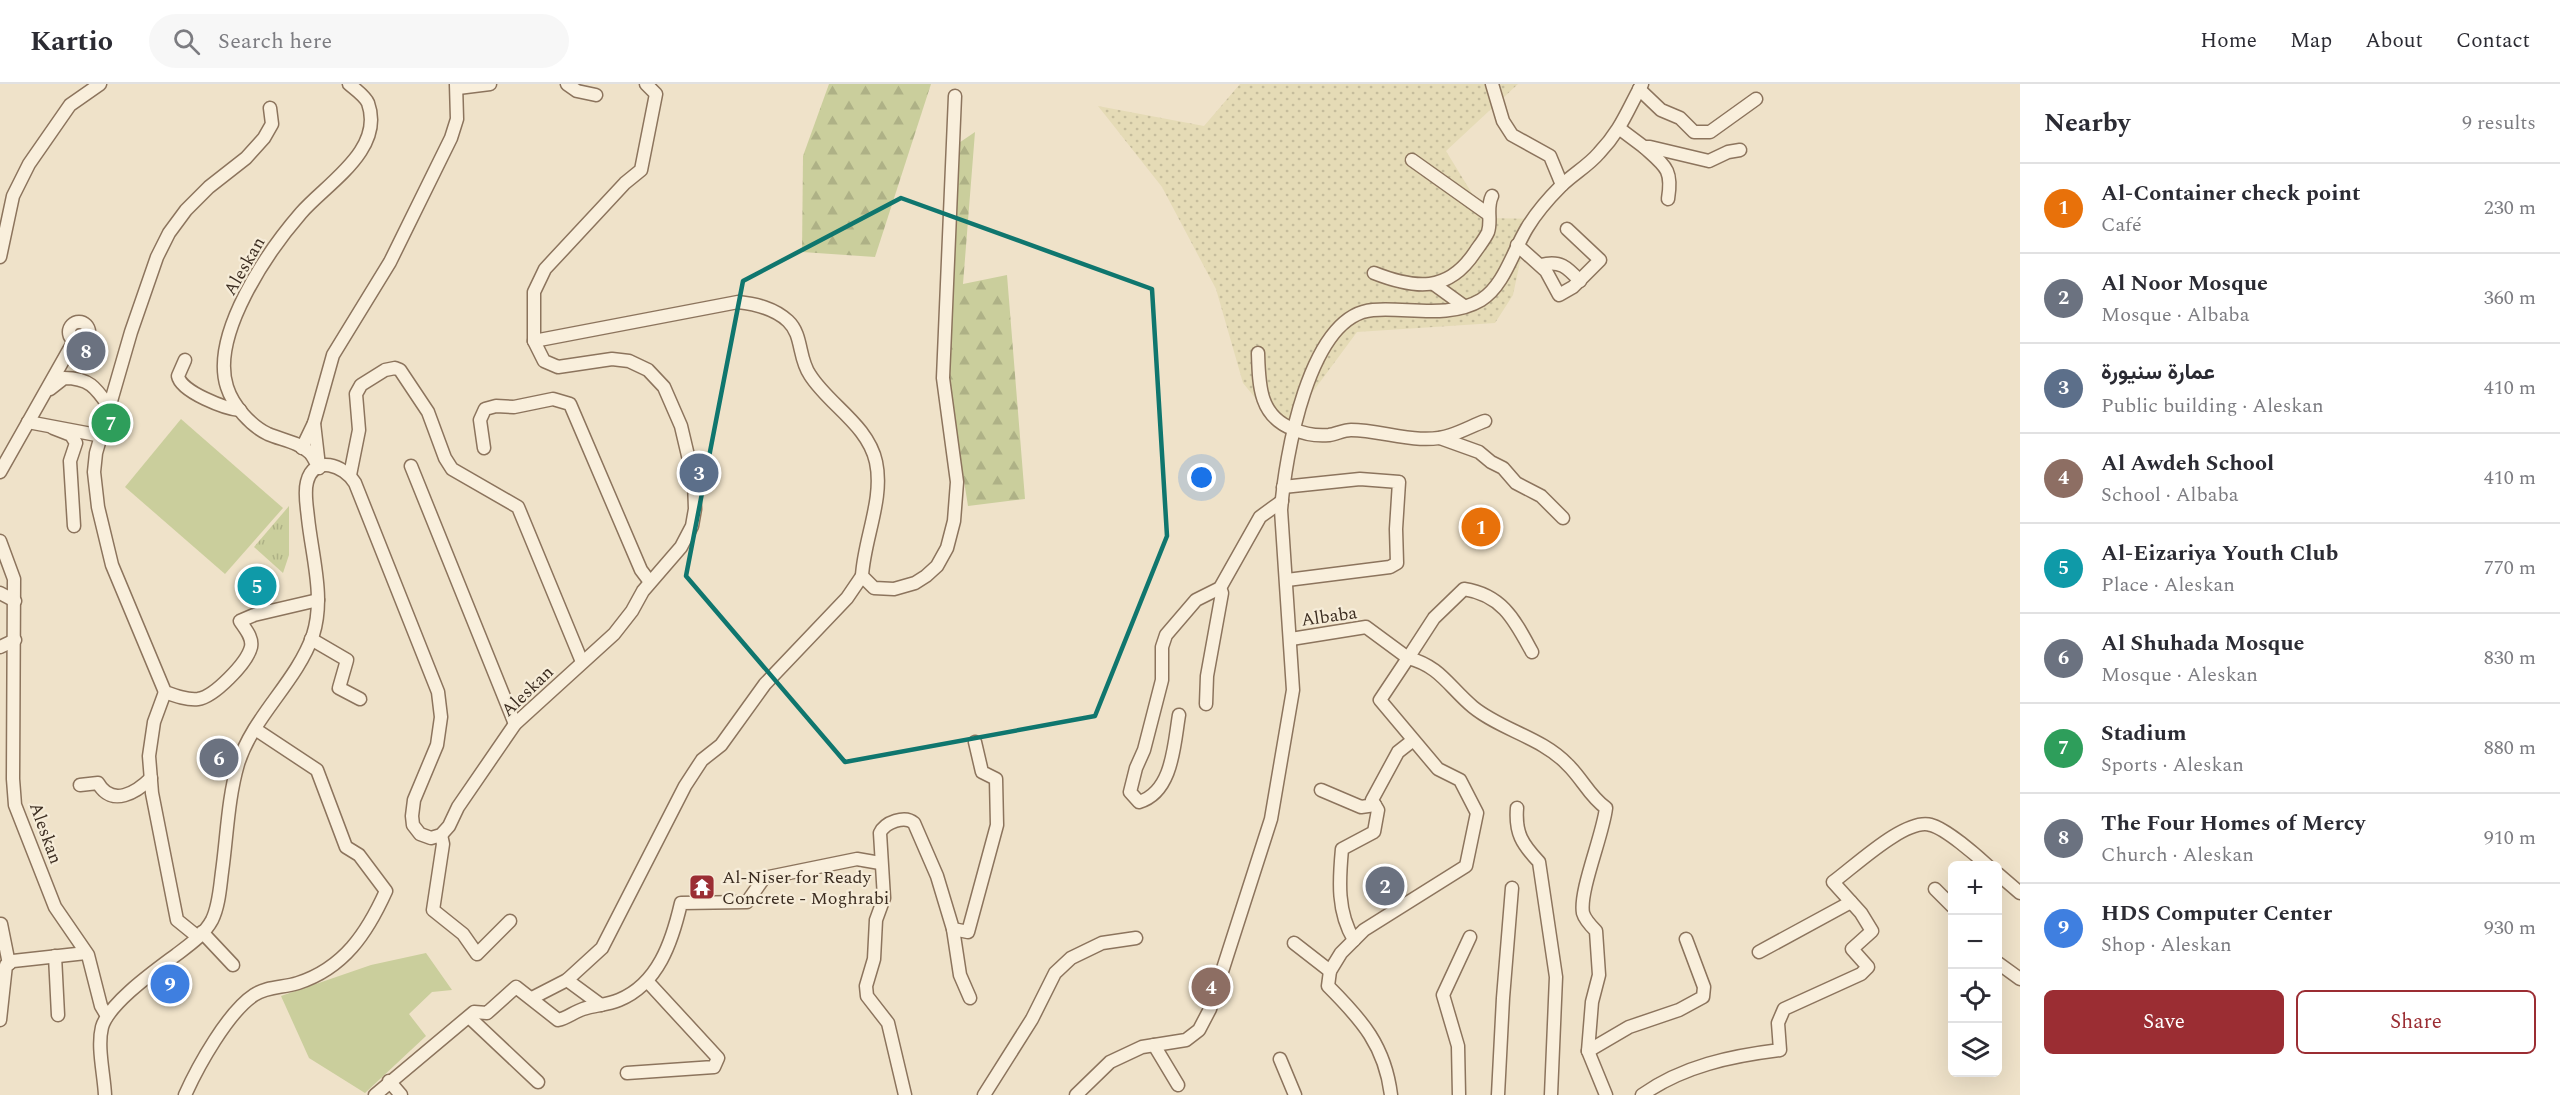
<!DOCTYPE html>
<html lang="en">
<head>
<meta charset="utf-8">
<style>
  :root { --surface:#fff; --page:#f7f7f7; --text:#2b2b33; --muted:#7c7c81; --line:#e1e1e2; --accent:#9b2d33 }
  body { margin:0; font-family:Spectral,Vazirmatn,serif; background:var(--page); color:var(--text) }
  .controls { position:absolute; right:18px; bottom:18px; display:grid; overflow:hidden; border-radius:9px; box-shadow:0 6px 24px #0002 }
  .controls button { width:54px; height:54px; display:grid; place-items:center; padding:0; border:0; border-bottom:2px solid var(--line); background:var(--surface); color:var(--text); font:30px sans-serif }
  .you { position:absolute; left:1202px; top:394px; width:21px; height:21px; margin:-15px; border:4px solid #fff; border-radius:50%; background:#1a73e8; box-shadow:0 0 0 9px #1a73e833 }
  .badge { display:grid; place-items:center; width:39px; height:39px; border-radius:50%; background:var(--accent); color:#fff; font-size:20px; font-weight:700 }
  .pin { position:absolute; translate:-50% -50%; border:3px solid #fff; box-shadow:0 2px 6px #0006 }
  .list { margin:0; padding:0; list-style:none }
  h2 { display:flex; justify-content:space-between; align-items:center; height:78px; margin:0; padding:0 24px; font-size:26px }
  h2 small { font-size:20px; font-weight:400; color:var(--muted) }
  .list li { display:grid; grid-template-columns:39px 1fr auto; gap:18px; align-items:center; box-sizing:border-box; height:90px; padding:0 24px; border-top:2px solid var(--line) }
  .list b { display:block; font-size:22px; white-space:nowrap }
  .list p { margin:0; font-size:20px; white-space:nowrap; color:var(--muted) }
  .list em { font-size:20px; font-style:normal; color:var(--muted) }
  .actions { display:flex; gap:12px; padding:18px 24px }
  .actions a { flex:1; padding:14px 0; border:2px solid var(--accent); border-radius:9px; text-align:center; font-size:21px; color:var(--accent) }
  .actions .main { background:var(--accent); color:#fff }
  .icon { flex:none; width:33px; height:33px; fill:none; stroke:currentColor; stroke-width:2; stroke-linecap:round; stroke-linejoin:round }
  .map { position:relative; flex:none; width:2020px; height:1011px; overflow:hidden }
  header { display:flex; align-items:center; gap:36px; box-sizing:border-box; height:84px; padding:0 30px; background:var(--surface); border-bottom:2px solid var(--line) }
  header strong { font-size:28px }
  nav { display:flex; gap:33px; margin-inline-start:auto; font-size:21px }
  .search { width:420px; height:54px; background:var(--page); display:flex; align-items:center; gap:15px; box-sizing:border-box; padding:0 21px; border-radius:33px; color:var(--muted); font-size:22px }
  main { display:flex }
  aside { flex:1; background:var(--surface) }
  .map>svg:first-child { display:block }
  .farmland { fill:url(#farmland-dots) }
  .green { fill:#cace9c }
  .forest { fill:url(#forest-firs) }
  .park { fill:url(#park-tufts) }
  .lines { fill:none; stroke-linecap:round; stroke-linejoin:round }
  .minor-casing { stroke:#8c745d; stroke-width:15 }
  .minor { stroke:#f9efdc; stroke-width:12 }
  .marked { fill:none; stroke:#0f766e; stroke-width:4.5; stroke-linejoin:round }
  .labels { text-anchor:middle; stroke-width:4.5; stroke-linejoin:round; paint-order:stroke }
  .street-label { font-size:18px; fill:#3c2d21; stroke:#f6ecd8 }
  .poi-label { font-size:18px; fill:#3c2d21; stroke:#f6ecd8; text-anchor:start }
</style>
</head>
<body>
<header>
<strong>Kartio</strong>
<div class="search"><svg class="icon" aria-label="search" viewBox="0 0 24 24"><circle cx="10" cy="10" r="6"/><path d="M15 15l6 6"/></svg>Search here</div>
<nav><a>Home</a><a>Map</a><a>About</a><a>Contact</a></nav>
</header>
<main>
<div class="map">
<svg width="2020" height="1011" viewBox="0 0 2020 1011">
  <defs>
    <pattern id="farmland-dots" width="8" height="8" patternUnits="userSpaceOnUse" patternTransform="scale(1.5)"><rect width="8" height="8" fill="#e5dbb6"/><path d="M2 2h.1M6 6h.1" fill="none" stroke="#c5bc9c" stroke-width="1.8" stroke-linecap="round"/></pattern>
    <pattern id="forest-firs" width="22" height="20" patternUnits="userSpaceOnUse" patternTransform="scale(1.5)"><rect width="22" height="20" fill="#cace9c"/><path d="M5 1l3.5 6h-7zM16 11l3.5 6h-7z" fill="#aeb186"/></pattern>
    <pattern id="park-tufts" width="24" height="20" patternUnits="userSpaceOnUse" patternTransform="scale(1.5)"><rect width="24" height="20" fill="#cace9c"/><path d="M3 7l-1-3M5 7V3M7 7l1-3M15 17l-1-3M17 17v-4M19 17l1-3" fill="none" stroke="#aeb186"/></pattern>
  </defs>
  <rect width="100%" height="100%" fill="#efe2c9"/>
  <polygon class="farmland" points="1240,0 1518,0 1446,67 1487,134 1533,135 1527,145 1513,211 1495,239 1357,248 1283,348 1243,299 1216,205 1162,103 1098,22 1204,42"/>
  <g class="green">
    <polygon points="181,335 283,424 225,490 125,403"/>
    <polygon points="426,869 452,906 432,908 409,930 426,952 365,1009 309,974 281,912 371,881"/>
  </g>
  <g class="forest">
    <polygon points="829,0 931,0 875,173 802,168 803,72"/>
    <polygon points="975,48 963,200 1007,191 1025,415 968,422 941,253 950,65"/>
  </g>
  <polygon class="park" points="289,422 289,471 283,489 254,463"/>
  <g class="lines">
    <defs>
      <g id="minor">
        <polyline points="567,0 577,7 596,11"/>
        <polyline points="1492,0 1503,37 1512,51 1550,72 1562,101"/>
        <polyline points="458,4 490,0"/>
        <polyline points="1639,5 1661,26 1680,34 1694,48 1710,48 1756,15"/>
        <path d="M270 24 272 40 264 54 246 74 209 103 186 126 169 149 157 173 131 248 96 369 94 388 98 423 112 481 165 608C176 612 187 616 198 615 214 613 247 579 251 563 253 553 245 545 240 537L254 531 318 516"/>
        <polyline points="1620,45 1644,63 1650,63 1709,77 1728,68 1740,66"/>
        <path d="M1644 63C1665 82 1673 85 1668 115"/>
        <polyline points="1412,76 1488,130"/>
        <polyline points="1517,161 1546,187 1559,211 1573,203 1600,176 1567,145"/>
        <polyline points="0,173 13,112 29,80 70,21 100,0"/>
        <path d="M1541 181C1560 176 1567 183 1580 197"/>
        <path d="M1374 189C1415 205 1448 209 1475 168 1479 162 1485 155 1488 148 1492 136 1486 124 1492 112"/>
        <polyline points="1435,201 1464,222"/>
        <circle cx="79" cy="248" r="10"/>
        <path d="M534 257 738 218C756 220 774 224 788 237 803 251 798 274 810 291 829 321 868 341 876 378 884 415 864 455 862 492L874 504 894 505 915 499 926 492 937 482 947 464 954 437 957 398 943 294 955 12"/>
        <path d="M1258 269C1259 301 1259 332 1293 345 1304 350 1317 352 1329 351 1336 350 1344 346 1351 346 1383 346 1420 362 1451 351 1463 347 1474 341 1485 337"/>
        <path d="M185 276 178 292C181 308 226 325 240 326"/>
        <path d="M50 305 64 294C90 294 96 304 110 324"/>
        <polyline points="28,338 102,352"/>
        <polyline points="314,339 319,382"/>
        <polyline points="53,344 71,351 76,359 70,377 74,442"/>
        <polyline points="1440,354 1479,368 1491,378 1503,384 1516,399 1541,412 1563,434"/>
        <polyline points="302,364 314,339 333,271 390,178 451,54 457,35 456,0"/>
        <polyline points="484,364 480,336 485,325 496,322 514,323 553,315 570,320 641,486 650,498"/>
        <polyline points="411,382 515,640"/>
        <path d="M319 384C316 379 313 372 310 369 299 358 282 356 268 350 251 342 233 322 227 303 210 251 268 167 301 129 326 100 385 66 368 19 365 12 355 5 349 0"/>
        <polyline points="0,388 74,257"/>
        <polyline points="350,391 359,346 356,310 361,301 385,286 395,284 400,286 428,328 445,374 452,385 518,423 582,578"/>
        <polyline points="1283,403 1360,395 1399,398 1396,445 1397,479 1390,483 1287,496"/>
        <polyline points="0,457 14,495 13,695 15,721 55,823 88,871 101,922 107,932"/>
        <polyline points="0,509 15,517"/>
        <polyline points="311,555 347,576 339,604 360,615"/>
        <path d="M1291 555 1366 543 1408 574 1380 616 1438 685 1460 696 1477 729 1466 782 1364 846 1341 869 1330 887 1328 902C1362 936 1385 962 1391 1011"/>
        <polyline points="0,563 15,556"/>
        <path d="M1532 568C1515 537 1503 511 1464 505L1434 534 1408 574C1440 582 1449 603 1473 623 1501 646 1541 653 1567 680 1582 694 1589 712 1606 724 1603 751 1579 807 1583 829 1585 836 1591 842 1596 847L1599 891 1592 918 1588 967 1606 1011"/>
        <polyline points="165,608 154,638 149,672 152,709 177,836 198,853"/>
        <polyline points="1206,620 1207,592 1222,509 1220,504"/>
        <path d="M1179 631C1174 660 1173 708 1139 718L1130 708 1136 684 1144 666 1162 596V563L1166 551 1196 516 1220 504 1260 433 1282 417"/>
        <path d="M80 701 98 699C112 724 137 708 151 694"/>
        <polyline points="1321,706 1361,723 1375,721"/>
        <path d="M1517 724C1515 749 1522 760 1539 778L1556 893 1551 1011"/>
        <polyline points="441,751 443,760 433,826 463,850 477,870 510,837"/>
        <polyline points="1998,790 2020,809"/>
        <polyline points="1935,805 1952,822"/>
        <polyline points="1,840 9,880"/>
        <polyline points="953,845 960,891 970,914"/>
        <polyline points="202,848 233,881"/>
        <path d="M1354 856C1337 828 1339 797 1342 765L1374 748 1378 726 1372 716 1398 668 1412 657"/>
        <polyline points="1294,859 1330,887"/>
        <polyline points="1759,868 1851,818"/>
        <polyline points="55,872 58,931"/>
        <polyline points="1998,879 2020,895"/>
        <polyline points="567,896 601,921"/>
        <polyline points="532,914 567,896 602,864 685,702 702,676 721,661 765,600 847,514 862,492"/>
        <polyline points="469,933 538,998"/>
        <polyline points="0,936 6,881 13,877 86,869"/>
        <polyline points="1154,961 1178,1001"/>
        <polyline points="1588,967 1629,943 1679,926 1703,913 1704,903 1686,855"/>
        <polyline points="1280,975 1295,1011"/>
        <polyline points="627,989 714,983 718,974 648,898"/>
        <polyline points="389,997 401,1011"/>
        <path d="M105 1011C104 990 97 963 102 943 109 919 156 886 176 871 189 861 204 851 212 836 219 822 220 803 222 788 227 752 228 714 238 680 253 632 296 599 313 551 325 514 312 472 308 434 307 423 304 409 307 398 314 370 344 381 355 399L438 608 441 633 437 661 414 716 412 732 413 741 420 750 431 754 441 751 449 742 458 723 515 640 614 550 632 527 643 507 681 463 692 442 695 425 694 397 681 342 664 303 648 286 629 277 612 275 558 283 544 277 534 257V208L545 185 625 99 641 86 656 10 646 0"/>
        <path d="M185 1011C198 982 228 928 254 911 268 902 283 904 298 899 344 884 367 849 386 807L359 771 346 763 317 686 255 645"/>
        <path d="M375 1011 474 928 487 929 516 903 558 936C567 934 574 928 583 925 595 921 607 921 619 916 658 900 672 858 681 819L747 818 764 794 857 775 880 779"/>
        <path d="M905 1011 888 939 867 912 866 902 874 875 876 836 884 814 880 749C885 738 905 731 914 739L937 792 953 845 968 848 997 741 996 695 982 688 975 658"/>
        <polyline points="984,1011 1032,935 1055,889 1071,874 1102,859 1136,854"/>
        <path d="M1076 1011 1110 978 1142 963 1186 956 1199 946 1210 925 1271 735 1293 606 1281 426C1285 375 1308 231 1373 226 1407 223 1449 235 1481 216 1504 202 1513 167 1527 144 1536 129 1549 114 1561 102 1573 90 1588 82 1599 69 1621 46 1627 27 1642 0"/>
        <polyline points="1459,1011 1458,962 1443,911 1470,853"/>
        <polyline points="1498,1011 1503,914 1512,804"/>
        <path d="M1642 1011C1683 982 1731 972 1780 966L1778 939 1784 925 1861 890 1868 883 1852 865 1872 847 1861 829 1833 798C1854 783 1906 733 1931 741 1946 745 1976 771 1988 782"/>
      </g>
    </defs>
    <use href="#minor" class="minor-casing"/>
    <use href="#minor" class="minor"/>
  </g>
  <path class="marked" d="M901 114 1152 205 1167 452 1095 632 845 678 686 492 743 197Z"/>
  <defs>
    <symbol id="temple-square" viewBox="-11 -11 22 22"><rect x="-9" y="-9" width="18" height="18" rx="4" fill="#9b2d33" stroke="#f6ecd8"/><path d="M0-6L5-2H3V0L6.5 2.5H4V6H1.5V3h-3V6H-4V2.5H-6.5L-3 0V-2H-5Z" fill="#fff"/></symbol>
  </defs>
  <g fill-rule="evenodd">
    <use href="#temple-square" x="687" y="788" width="30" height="30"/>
  </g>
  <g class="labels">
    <g class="street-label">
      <text transform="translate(244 182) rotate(-60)" y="6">Aleskan</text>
      <text transform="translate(1329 532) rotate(-8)" y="6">Albaba</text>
      <text transform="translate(527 607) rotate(-44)" y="6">Aleskan</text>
      <text transform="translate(46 749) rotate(70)" y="6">Aleskan</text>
    </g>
    <g class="poi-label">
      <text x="722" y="799">Al-Niser for Ready<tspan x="722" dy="21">Concrete - Moghrabi</tspan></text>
    </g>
  </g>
</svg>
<div class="controls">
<button>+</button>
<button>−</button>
<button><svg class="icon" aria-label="locate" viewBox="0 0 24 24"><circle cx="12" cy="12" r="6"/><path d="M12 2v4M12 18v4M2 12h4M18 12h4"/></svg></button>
<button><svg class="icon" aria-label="layers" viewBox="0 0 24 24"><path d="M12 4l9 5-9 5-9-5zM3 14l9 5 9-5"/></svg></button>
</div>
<div class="you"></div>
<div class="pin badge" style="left:1481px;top:443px;background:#e8710a">1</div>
<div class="pin badge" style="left:1385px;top:802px;background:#6b7280">2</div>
<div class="pin badge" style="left:699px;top:389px;background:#5c6f8a">3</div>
<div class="pin badge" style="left:1211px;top:903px;background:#8d6e63">4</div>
<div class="pin badge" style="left:257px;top:502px;background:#0f9aa8">5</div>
<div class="pin badge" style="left:219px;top:674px;background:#6b7280">6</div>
<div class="pin badge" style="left:111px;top:339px;background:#2e9e5b">7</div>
<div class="pin badge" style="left:86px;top:267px;background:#6b7280">8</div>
<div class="pin badge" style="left:170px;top:900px;background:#3f7fe0">9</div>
</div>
<aside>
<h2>Nearby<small>9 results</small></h2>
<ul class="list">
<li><span class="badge" style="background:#e8710a">1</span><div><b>Al-Container check point</b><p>Café</p></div><em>230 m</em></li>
<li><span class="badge" style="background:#6b7280">2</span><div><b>Al Noor Mosque</b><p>Mosque · Albaba</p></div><em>360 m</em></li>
<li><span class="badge" style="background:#5c6f8a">3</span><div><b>عمارة سنيورة</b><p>Public building · Aleskan</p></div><em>410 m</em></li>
<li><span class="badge" style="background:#8d6e63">4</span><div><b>Al Awdeh School</b><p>School · Albaba</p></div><em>410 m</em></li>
<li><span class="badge" style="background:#0f9aa8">5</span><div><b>Al-Eizariya Youth Club</b><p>Place · Aleskan</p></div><em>770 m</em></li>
<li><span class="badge" style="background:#6b7280">6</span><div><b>Al Shuhada Mosque</b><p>Mosque · Aleskan</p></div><em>830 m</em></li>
<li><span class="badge" style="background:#2e9e5b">7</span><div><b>Stadium</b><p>Sports · Aleskan</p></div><em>880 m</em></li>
<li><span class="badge" style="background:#6b7280">8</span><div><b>The Four Homes of Mercy</b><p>Church · Aleskan</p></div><em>910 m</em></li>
<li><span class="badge" style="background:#3f7fe0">9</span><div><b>HDS Computer Center</b><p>Shop · Aleskan</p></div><em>930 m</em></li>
</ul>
<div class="actions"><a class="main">Save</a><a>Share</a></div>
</aside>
</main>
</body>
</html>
